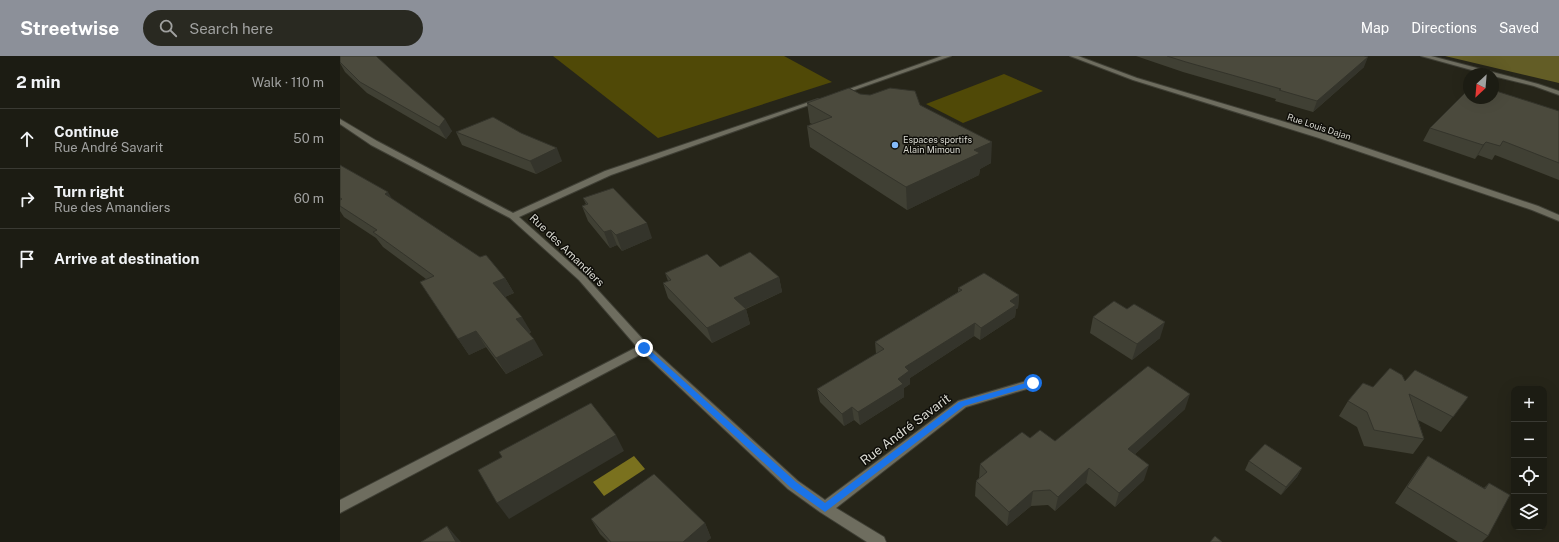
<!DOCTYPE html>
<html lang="en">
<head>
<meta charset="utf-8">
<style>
  :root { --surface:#1c1c13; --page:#292921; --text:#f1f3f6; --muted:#a0a1a0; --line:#3a3a33; --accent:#8c9099 }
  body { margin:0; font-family:"Public Sans",sans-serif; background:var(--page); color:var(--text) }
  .controls { position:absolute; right:12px; bottom:12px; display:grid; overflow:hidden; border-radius:8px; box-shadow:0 4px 16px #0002 }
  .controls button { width:36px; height:36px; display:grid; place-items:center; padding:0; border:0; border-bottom:1px solid var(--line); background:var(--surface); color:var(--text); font:20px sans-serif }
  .compass { position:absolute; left:1123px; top:12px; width:36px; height:36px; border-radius:50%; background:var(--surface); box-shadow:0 4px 16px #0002; rotate:206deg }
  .stop { position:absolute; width:12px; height:12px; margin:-9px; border:3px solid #1a73e8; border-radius:50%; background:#fff }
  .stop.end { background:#1a73e8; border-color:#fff; box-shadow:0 1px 4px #0008 }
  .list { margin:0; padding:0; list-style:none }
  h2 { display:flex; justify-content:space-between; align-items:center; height:52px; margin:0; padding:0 16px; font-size:17px }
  h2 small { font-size:13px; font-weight:400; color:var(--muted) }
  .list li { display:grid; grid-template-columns:26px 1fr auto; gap:12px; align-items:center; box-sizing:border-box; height:60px; padding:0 16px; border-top:1px solid var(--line) }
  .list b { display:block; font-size:15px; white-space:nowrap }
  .list p { margin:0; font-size:13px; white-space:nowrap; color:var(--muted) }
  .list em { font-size:13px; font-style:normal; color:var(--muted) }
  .icon { flex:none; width:22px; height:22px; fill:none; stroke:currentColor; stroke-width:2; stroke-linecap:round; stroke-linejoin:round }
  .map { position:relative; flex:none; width:1219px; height:486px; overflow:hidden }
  header { display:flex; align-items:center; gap:24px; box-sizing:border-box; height:56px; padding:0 20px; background:var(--accent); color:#fff }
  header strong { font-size:19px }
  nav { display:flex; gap:22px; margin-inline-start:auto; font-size:14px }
  .search { width:280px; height:36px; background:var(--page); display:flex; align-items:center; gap:10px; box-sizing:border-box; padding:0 14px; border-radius:22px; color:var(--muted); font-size:15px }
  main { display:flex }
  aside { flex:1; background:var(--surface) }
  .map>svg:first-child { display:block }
  .green { fill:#504907 }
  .forest { fill:#635d26 }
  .water { fill:#7a711e }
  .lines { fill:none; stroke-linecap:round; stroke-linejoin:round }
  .minor-casing { stroke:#3f3f35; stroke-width:2 }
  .minor { fill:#6e6d5f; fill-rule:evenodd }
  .wall { fill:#404034 }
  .shaded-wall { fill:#34342b }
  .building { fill:#4b4a3d; stroke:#34342b }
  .route { fill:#1a73e8 }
  .poi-dot { fill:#85bbfb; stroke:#0f0e09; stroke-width:1.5 }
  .labels { text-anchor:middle; stroke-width:3; stroke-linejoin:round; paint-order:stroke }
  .far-street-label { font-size:9px; fill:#d9d9d1; stroke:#0f0e09 }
  .far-poi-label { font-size:9px; fill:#d9d9d1; stroke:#0f0e09; text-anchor:start }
  .street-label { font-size:11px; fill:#d9d9d1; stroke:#0f0e09 }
  .near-street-label { font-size:13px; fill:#d9d9d1; stroke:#0f0e09 }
</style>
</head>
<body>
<header>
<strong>Streetwise</strong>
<div class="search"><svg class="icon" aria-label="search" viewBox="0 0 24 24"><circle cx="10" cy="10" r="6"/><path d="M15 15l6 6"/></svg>Search here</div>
<nav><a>Map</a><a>Directions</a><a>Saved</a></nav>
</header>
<main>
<aside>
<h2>2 min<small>Walk · 110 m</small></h2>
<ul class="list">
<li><svg class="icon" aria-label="ahead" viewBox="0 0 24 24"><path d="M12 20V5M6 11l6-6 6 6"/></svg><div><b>Continue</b><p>Rue André Savarit</p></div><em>50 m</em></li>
<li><svg class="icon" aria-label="right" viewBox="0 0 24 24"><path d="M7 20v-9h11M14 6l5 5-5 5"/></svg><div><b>Turn right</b><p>Rue des Amandiers</p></div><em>60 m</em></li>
<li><svg class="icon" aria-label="arrive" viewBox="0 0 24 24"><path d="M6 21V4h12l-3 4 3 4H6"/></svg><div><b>Arrive at destination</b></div></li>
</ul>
</aside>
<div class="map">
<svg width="1219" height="486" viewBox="0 0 1219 486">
  <rect width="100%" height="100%" fill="#262519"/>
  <g class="green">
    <polygon points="213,0 444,0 492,26 318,82"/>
    <polygon points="664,18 703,35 623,67 586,48"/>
  </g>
  <polygon class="forest" points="1105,0 1219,0 1219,27"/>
  <polygon class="water" points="294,400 305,413 264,440 253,426"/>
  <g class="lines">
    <defs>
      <g id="minor">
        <polygon points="602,0 611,0 500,39 495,38"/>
        <polygon points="730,0 738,0 797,22 985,78 1198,150 1219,159 1219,165 1192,154 979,82 793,24"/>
        <polygon points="1081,0 1091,0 1198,28 1219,35 1219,39 1194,30 1153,20 1153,18 1146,18"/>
        <polygon points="478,43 483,44 271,119 179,161 245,220 308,289 458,425 485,444 618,345 693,323 697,324 699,327 697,330 626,351 496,452 544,481 546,486 527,486 480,456 448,433 303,297 0,457 0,444 297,291 239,224 170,162 31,89 0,68 0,63 37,85 173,157 265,115"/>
      </g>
    </defs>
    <use href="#minor" class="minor-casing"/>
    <use href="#minor" class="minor"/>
  </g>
  <g class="wall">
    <polygon points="0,0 112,75 106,83 27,37 5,16 0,7"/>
    <polygon points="796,0 1024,0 1024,11 973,56 935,45 936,43 843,16"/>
    <polygon points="520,38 651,107 640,113 639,119 567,154 470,91 467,70 472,68 470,67 467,47"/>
    <polygon points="1219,55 1219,124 1155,99 1152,104 1138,99 1135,103 1083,85 1090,72"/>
    <polygon points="116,76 222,105 196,118 122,89"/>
    <polygon points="0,109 51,142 165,222 174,237 165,241 191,276 189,278 203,299 166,318 146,291 129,299 80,226 86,223 43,191 36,182 4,161 0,155"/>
    <polygon points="243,142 312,182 282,195 277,189 270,192 248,165 242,150 246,148"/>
    <polygon points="380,211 439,221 442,236 406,253 410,268 372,287 328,242 323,227 328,225 325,217"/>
    <polygon points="618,232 679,239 678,252 676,253 675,261 640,284 634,280 570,322 570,328 564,332 564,341 520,369 514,364 504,370 480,346 477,333 536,298 535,286 618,236"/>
    <polygon points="753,261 820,282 792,304 750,277"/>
    <polygon points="1065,325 1128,341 1101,376 1078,364 1084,383 1073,398 1024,390 1017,371 999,360 1008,345"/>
    <polygon points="845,353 795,398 804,424 775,451 746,427 715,455 708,449 691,450 667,470 635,440 636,425 639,422 640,408 690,382 715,385"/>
    <polygon points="1088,400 1144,432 1149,427 1148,480 1142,486 1118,486 1055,447 1076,416"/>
    <polygon points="909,405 962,412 957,421 941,439 905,414"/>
    <polygon points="251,463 365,467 371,482 366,486 268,486 260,478"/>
  </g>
  <g class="shaded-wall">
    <polygon points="1028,1 1024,11 973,56 977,45"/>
    <polygon points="105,63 112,75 106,83 99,71"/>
    <polygon points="652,86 651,107 640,113 639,119 567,154 566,131 634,94"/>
    <polygon points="1146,86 1138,99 1135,103 1143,89"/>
    <polygon points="217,92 222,105 196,118 190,105"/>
    <polygon points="48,136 57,151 45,138"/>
    <polygon points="307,167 312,182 282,195 276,179"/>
    <polygon points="271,174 277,189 270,192 264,176"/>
    <polygon points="439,221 442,236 398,256 394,242"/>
    <polygon points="165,222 174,237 162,242 153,227"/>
    <polygon points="679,239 678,252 676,253 675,261 640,284 641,272 670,245"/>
    <polygon points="406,253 410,268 372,287 367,272"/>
    <polygon points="182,261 191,276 185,279 176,263"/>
    <polygon points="825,266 820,282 792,304 797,288"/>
    <polygon points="635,267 634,280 570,322 570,328 564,332 564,341 520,369 518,356 558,323 565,311"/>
    <polygon points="136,275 146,291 129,299 118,283"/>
    <polygon points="194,283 203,299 166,318 156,302"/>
    <polygon points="850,338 845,353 784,408 788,393"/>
    <polygon points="512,351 514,364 504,370 502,358"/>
    <polygon points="276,379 284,395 169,463 157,447"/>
    <polygon points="809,409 804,424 775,451 779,437"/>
    <polygon points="749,412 746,427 715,455 718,441"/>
    <polygon points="962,412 957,421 941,439 946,431"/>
    <polygon points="693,435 691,450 667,470 669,456"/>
    <polygon points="365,467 371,482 366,486 343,486"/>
    <polygon points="107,470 121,486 116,486"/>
  </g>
  <g class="building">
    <polygon points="0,0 36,0 105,63 99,71 20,26 0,6"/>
    <polygon points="827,0 1024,0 1028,1 977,45 939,34 941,33 846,6"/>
    <polygon points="509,32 520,38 530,39 550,32 575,35 580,49 652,86 634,94 640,97 566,131 467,70 492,61 467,47"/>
    <polygon points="1129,33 1129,42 1153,42 1153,34 1219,55 1219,107 1163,85 1160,90 1146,86 1143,89 1090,72"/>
    <polygon points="153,61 181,77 217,92 190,105 116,76"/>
    <polygon points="0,109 48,136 45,138 140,201 146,199 165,222 153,227 182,261 176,263 194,283 156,302 136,275 118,283 80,226 94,220 33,176 37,174 0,150 0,144 2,143 0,142"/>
    <polygon points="273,132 307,167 276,179 271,174 264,176 242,150 248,148 243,142"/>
    <polygon points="410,196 439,221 394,242 406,253 367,272 323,227 331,224 325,217 367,198 380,211"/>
    <polygon points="644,217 679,239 670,245 676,249 641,272 635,267 565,311 569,315 558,323 563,328 518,356 512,351 502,358 477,333 544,293 535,286 622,234 618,232"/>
    <polygon points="774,245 787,253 794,248 825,266 797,288 753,261"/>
    <polygon points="808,310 850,338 788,393 809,409 779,437 749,412 718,441 710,434 693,435 669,456 636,425 647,416 640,408 682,376 690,382 700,374 715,385"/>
    <polygon points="1050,312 1062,319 1065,325 1075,314 1128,341 1113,361 1069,338 1084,383 1034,374 1027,356 1008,345 1023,327 1033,331"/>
    <polygon points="251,347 276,379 157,447 138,414 162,401 159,396"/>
    <polygon points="925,388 962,412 946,431 909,405"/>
    <polygon points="1088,400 1145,433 1149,427 1170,439 1148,480 1067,431"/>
    <polygon points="314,418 365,467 343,486 271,486 251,463"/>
    <polygon points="107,470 116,486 81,486"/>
    <polygon points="875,480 882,486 870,486"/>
  </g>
  <polygon class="route" points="304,289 456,426 485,447 619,346 693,325 697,327 696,329 624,350 485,456 450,431 301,293 301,290"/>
  <circle class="poi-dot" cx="555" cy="89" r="4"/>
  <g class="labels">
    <g class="far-street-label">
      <text transform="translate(979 71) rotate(18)" y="3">Rue Louis Dajan</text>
    </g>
    <g class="far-poi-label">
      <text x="563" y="87">Espaces sportifs<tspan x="563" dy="10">Alain Mimoun</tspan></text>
    </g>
    <g class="street-label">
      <text transform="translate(227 194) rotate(44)" y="4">Rue des Amandiers</text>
    </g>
    <g class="near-street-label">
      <text transform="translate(565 373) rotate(-37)" y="5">Rue André Savarit</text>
    </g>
  </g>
</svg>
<div class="controls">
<button>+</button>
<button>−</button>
<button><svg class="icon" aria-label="locate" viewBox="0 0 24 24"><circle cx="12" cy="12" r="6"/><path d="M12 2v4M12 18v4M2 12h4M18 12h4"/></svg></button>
<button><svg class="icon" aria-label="layers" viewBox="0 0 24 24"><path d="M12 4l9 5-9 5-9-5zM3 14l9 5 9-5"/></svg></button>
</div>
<svg class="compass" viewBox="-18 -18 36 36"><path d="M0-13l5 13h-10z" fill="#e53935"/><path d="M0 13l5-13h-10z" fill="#a0a1a0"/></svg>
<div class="stop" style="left:693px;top:327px"></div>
<div class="stop end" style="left:304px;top:292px"></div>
</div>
</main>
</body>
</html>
